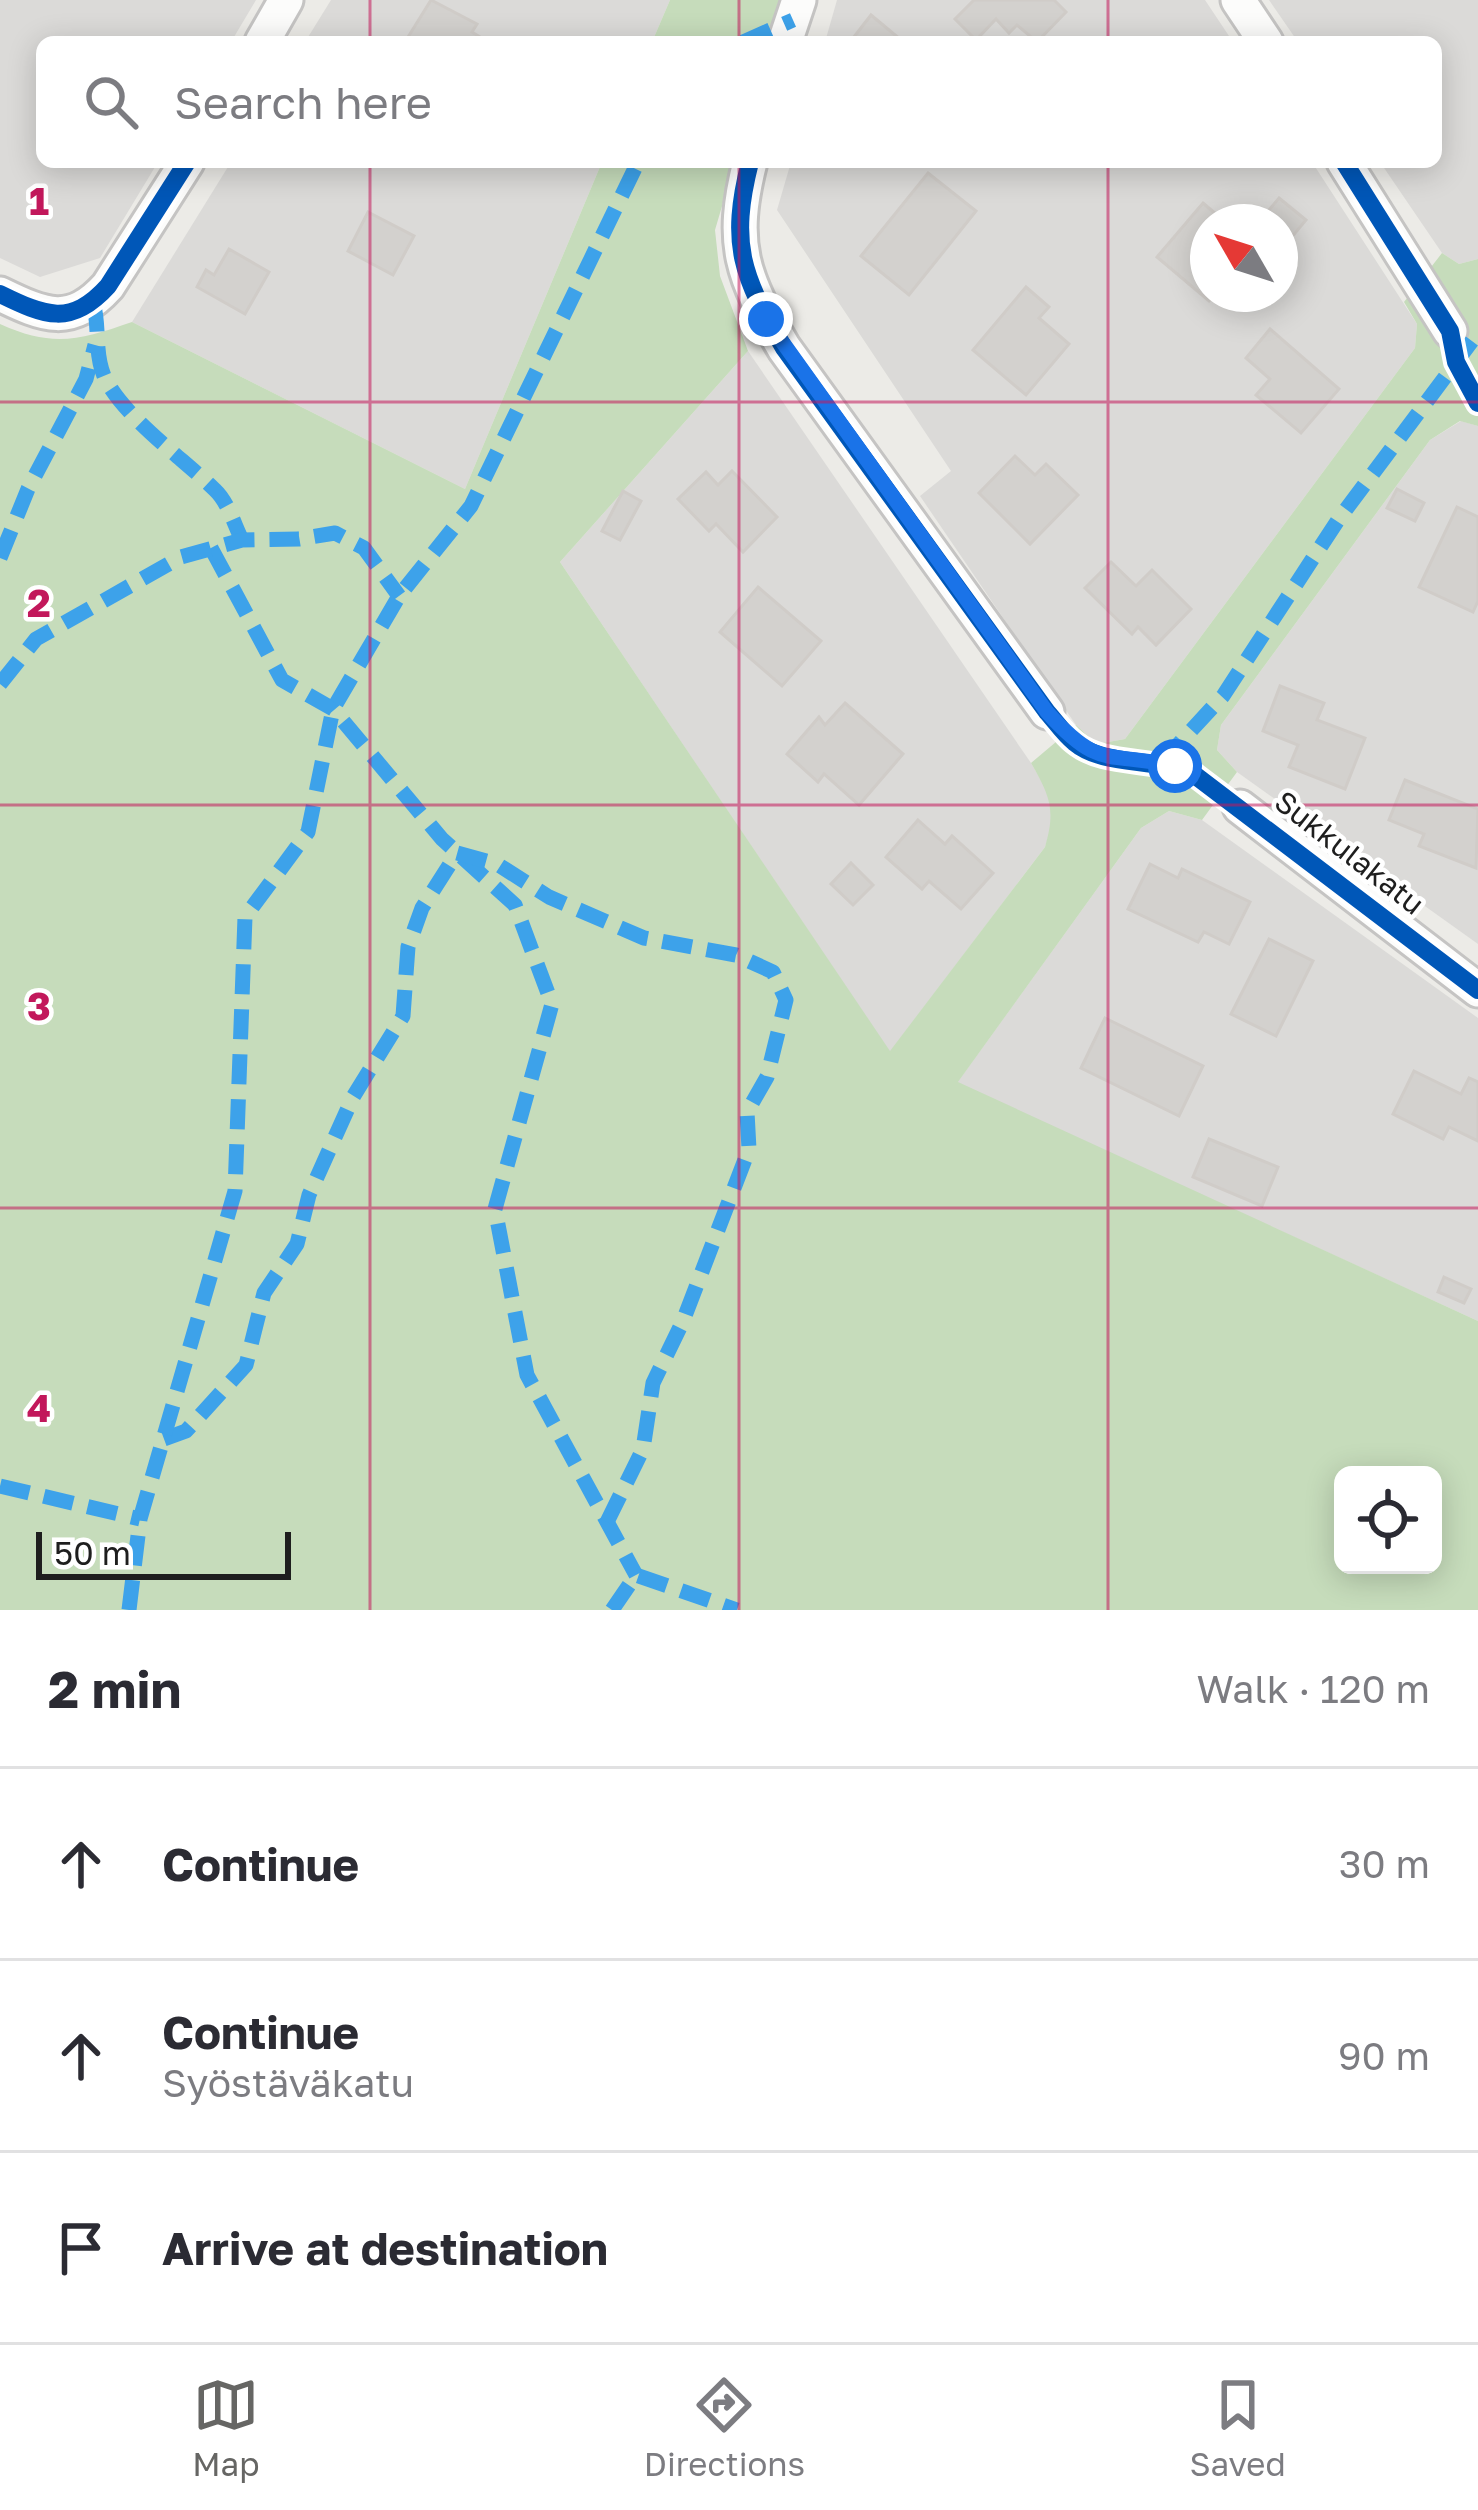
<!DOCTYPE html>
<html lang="en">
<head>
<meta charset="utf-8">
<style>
  :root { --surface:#fff; --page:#f2f2f3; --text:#2b2b33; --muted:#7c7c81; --line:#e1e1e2; --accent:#666664 }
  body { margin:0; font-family:"Golos Text",sans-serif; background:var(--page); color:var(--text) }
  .controls { position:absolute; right:36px; bottom:36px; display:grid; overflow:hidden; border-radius:18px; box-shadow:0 6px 30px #0003 }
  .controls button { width:108px; height:108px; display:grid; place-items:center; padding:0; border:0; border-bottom:3px solid var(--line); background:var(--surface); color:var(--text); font:60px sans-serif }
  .compass { position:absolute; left:1190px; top:204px; width:108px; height:108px; border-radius:50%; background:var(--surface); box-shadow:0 6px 30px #0003; rotate:309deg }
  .scale { position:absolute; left:36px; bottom:30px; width:255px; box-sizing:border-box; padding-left:12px; border:6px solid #1e1e1e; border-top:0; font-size:33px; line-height:42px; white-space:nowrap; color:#1e1e1e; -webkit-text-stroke:9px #fff; paint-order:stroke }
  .stop { position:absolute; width:36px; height:36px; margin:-27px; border:9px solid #1a73e8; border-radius:50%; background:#fff }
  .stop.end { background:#1a73e8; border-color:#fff; box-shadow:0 3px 12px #0008 }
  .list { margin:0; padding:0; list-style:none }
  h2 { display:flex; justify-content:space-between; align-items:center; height:156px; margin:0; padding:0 48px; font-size:51px }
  h2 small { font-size:39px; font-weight:400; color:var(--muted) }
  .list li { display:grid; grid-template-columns:78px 1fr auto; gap:36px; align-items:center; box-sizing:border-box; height:192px; padding:0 48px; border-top:3px solid var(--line) }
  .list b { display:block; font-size:45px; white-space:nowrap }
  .list p { margin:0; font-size:39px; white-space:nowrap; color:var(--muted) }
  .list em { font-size:39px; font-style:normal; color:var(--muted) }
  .icon { flex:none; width:66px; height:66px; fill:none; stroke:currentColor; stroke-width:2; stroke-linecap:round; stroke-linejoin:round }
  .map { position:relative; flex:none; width:1478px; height:1610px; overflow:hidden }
  .search { position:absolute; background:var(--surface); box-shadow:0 6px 30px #0003; left:36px; right:36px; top:36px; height:132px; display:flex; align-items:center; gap:30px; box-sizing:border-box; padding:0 42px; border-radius:18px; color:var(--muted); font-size:45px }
  .sheet { height:732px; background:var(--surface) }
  nav { display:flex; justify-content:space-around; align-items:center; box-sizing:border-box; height:168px; border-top:3px solid var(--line); background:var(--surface); font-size:33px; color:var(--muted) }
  nav a { display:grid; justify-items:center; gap:6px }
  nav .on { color:var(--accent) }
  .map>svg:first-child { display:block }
  .residential { fill:#dbdad8; fill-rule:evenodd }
  .forest { fill:#c6dcbb; fill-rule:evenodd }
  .building { fill:#d3d1ce; stroke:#d0ccc8; stroke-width:3 }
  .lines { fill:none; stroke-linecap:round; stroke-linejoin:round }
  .street-casing { stroke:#c5c4c3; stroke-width:39 }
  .street { stroke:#fcfcfb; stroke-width:33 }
  .quiet { stroke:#3da2ea; stroke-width:15; stroke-dasharray:30 15; stroke-linecap:butt }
  .cycleway-casing { stroke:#fff; stroke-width:26 }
  .cycleway { stroke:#0057b8; stroke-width:18 }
  .route { stroke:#1a73e8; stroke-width:15 }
  .grid { fill:none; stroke:#c2185b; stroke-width:3; stroke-opacity:0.55 }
  .labels { text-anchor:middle; stroke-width:9; stroke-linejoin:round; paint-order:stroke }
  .street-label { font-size:30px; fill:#1e1e1e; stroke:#fff }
  .grid-label { font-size:39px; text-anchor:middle; font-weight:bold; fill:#c2185b; stroke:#fff; stroke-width:9; stroke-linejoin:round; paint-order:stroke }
</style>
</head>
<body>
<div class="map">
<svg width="1478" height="1610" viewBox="0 0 1478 1610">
  <rect width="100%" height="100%" fill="#ecebe7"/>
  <g class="residential">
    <polygon points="0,0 256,0 231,42 42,42 42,162 158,162 100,258 40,277 0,258"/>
    <polygon points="331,0 670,0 652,42 305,42"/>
    <polygon points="837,0 1205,0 1233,42 825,42"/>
    <polygon points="1269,0 1478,0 1478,259 1459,264 1442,253 1380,162 1436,162 1436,42 1298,42"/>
    <polygon points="231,162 602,162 465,489 132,322"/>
    <path d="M791 162H1312L1417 324 1415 348 1125 739 1097 744 1076 725 920 496 951 471 777 210ZM1208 222H1280V294H1208Z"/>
    <polygon points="748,351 1031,763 1046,788 1054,819 1045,847 890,1052 560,562"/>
    <polygon points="1461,421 1478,426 1478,944 1237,772 1217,750 1221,725 1430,440"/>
    <polygon points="1169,811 1202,820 1478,1018 1478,1321 957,1083 1141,828"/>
  </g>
  <g class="forest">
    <polygon points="670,0 783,0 769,42 652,42"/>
    <path d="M602 162H735L715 230 720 276 748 351 560 562 890 1051 1045 847C1056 810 1050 796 1031 763L1076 725 1097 744 1125 739 1415 348 1417 324 1404 302 1442 253 1459 264 1478 259V426L1460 421 1430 440 1221 725 1217 750 1237 772 1202 820 1169 811 1141 828 958 1082 1478 1321V1610H0V324C53 348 80 340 132 322L465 489ZM1343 1475H1433V1565H1343Z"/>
  </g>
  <g class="building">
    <polygon points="431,0 477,24 472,32 488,42 405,42"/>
    <polygon points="974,0 1054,0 1066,12 1037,42 1017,25 1009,33 996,19 976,40 955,19"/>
    <polygon points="871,15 900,39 898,42 850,42"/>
    <polygon points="928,173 976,211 909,295 861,256"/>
    <polygon points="1279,198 1306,220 1291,238 1280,229 1280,222 1264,216"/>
    <polygon points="1203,203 1223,220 1208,222 1208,294 1215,294 1209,301 1157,257"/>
    <polygon points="368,212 414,236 393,275 348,251"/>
    <polygon points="229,249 269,272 245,314 197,287 206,270 214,275"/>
    <polygon points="1026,287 1049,307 1039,318 1069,344 1026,395 973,350"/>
    <polygon points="1270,329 1339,389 1301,433 1256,395 1270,379 1246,358"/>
    <polygon points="1015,456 1035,475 1046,464 1078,495 1030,544 979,493"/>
    <polygon points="732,471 777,517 743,552 716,524 709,531 678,499 706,472 718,485"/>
    <polygon points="1397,489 1424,503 1415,521 1387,508"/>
    <polygon points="623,491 641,501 620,540 602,531"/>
    <polygon points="1457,507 1478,517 1478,601 1473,612 1419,587"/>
    <polygon points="1111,562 1136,586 1152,570 1191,609 1156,645 1138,627 1132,634 1085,588"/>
    <polygon points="758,587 821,641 782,686 720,632"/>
    <polygon points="1280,686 1324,703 1317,720 1365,738 1345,789 1289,767 1298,745 1263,731"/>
    <polygon points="845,703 903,754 859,805 824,774 818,782 787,754 819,717 825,725"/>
    <polygon points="1405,780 1478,809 1476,868 1419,846 1424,834 1389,820"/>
    <polygon points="918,820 945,844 952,836 993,873 961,909 929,881 922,889 886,857"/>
    <polygon points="851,863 873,885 853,905 831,884"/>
    <polygon points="1150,864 1178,878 1182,869 1250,902 1229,944 1204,932 1198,942 1128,909"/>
    <polygon points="1269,939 1313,961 1276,1036 1231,1014"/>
    <polygon points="1105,1018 1203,1066 1179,1116 1081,1068"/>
    <polygon points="1414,1071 1461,1094 1469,1078 1478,1082 1478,1141 1449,1127 1443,1139 1393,1114"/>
    <polygon points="1209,1139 1278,1167 1262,1206 1193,1177"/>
    <polygon points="1444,1277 1471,1289 1464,1303 1438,1292"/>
  </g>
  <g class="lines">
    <defs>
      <g id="street">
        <polyline points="1238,0 1266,42"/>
        <polyline points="262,42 286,0"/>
        <polyline points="785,42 799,0"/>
        <path d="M750 162C729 245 742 276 784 348L1047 712"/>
        <polyline points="1344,162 1450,331"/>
        <path d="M0 294C45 316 71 327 108 286L187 162"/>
        <polyline points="1240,807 1478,990"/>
      </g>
    </defs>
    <use href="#street" class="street-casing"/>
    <use href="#street" class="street"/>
    <g class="quiet">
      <polyline points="743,42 793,20"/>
      <path d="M93 302C100 326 94 352 104 376 122 416 185 460 215 490 228 502 234 524 242 540"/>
      <polyline points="211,548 282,680 333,709 442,839 515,905 552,1004 495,1209 527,1375 636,1575"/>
      <polyline points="0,558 28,489 86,379 95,345"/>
      <polyline points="0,684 36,639 181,557 242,540 299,539 335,533 364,548 399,596"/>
      <polyline points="1161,763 1223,696 1338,520 1478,333"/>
      <polyline points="164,1439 186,1431 246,1365 264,1293 297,1244 309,1195 353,1097 403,1016 408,947 422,908 457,853 497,864 549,897 644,938 736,955 773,972 786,1000 767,1077 747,1112 749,1149 683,1321 653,1383 643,1449 607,1522"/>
      <polyline points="0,1486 140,1519"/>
      <polyline points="129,1610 140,1519 235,1191 245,917 308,832 333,709 399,596 471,506 638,162"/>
      <polyline points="612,1610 636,1575 737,1610"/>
    </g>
    <defs>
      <g id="cycleway">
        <path d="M750 162C729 245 742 276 784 348L1047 712C1056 722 1064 734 1074 742 1105 768 1156 756 1196 776L1478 990"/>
        <polyline points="1344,162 1450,331 1456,362 1478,403"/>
        <path d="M0 294C45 316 71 327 108 286L187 162"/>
      </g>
    </defs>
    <use href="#cycleway" class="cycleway-casing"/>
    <use href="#cycleway" class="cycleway"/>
  </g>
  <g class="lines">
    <path class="route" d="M766 319 1047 712C1100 771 1107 751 1175 766"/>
  </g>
  <path class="grid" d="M370 0V42M739 0V42M1108 0V42M370 162V1610M739 162V1610M1108 162V1610M0 402H1478M0 805H1478M0 1208H1478"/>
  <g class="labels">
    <g class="street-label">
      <text transform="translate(1349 853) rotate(38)" y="10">Sukkulakatu</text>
    </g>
  </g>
  <g class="grid-label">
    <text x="39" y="215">1</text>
    <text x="39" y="617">2</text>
    <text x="39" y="1020">3</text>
    <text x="39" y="1422">4</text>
  </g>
</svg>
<div class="controls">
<button><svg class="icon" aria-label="locate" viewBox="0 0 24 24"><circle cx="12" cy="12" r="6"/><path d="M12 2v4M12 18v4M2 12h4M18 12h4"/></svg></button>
</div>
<svg class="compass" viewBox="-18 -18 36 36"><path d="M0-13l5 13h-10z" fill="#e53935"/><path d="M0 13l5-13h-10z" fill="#7c7c81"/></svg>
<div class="scale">50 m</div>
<div class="stop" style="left:1175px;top:766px"></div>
<div class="stop end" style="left:766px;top:319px"></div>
<div class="search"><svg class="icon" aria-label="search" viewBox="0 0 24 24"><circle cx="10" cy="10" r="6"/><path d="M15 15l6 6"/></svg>Search here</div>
</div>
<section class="sheet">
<h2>2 min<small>Walk · 120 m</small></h2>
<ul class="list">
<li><svg class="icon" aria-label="ahead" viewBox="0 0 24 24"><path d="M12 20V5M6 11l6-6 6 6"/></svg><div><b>Continue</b></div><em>30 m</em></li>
<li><svg class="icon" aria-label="ahead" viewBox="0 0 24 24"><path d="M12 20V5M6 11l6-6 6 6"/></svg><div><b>Continue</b><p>Syöstäväkatu</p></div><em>90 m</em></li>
<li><svg class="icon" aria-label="arrive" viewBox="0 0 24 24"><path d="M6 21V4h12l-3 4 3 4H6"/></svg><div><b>Arrive at destination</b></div></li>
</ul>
</section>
<nav>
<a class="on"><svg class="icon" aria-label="map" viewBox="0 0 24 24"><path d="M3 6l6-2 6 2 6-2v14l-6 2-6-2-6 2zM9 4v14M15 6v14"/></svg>Map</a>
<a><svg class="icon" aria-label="directions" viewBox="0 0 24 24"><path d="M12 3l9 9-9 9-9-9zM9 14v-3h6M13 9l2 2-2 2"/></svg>Directions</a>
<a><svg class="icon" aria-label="saved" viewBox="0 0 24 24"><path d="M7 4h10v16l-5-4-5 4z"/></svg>Saved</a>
</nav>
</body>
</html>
